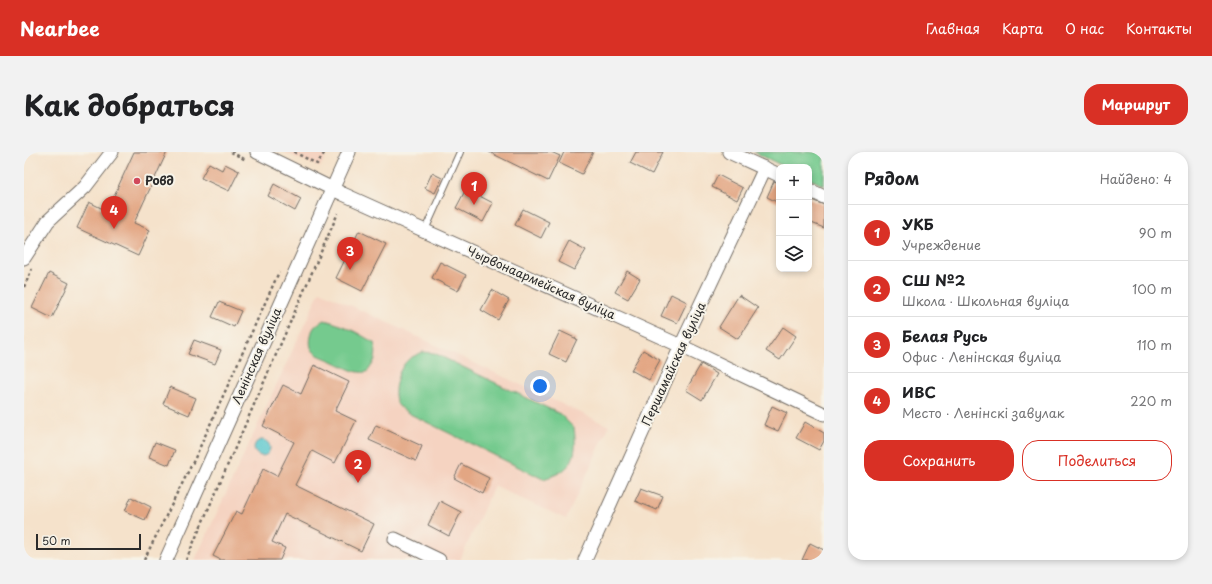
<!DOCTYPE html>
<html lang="ru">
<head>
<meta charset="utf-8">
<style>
  :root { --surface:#fff; --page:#f2f2f2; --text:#202124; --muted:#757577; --line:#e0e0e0; --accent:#d93025 }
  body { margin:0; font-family:"Playpen Sans",sans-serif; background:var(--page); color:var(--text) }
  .controls { position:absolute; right:12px; top:12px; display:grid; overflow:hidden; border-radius:8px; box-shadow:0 2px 6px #0003 }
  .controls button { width:36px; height:36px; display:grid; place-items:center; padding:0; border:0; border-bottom:1px solid var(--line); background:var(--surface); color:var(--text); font:20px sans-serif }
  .scale { position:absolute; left:12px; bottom:10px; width:105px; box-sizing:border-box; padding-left:4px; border:2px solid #2b2b2b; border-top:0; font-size:11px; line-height:14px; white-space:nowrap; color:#2b2b2b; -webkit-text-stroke:3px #f7f3e8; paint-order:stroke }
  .you { position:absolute; left:516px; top:234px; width:14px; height:14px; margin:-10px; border:3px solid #fff; border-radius:50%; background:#1a73e8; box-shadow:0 0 0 6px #1a73e833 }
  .badge { display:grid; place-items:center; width:26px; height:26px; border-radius:50%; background:var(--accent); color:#fff; font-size:13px; font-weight:700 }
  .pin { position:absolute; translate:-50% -33px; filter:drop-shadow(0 1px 2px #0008) }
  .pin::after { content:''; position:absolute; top:21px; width:14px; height:12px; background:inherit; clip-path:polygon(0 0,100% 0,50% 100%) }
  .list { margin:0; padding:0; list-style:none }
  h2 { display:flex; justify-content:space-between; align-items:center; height:52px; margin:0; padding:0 16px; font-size:17px }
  h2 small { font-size:13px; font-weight:400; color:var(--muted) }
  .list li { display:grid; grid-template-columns:26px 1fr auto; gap:12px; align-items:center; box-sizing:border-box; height:56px; padding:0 16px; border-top:1px solid var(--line) }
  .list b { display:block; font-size:15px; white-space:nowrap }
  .list p { margin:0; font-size:13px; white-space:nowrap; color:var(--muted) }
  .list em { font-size:13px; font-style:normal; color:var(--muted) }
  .actions { display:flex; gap:8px; padding:12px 16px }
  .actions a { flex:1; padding:9px 0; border:1px solid var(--accent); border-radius:16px; text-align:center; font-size:14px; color:var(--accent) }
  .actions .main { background:var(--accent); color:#fff }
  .icon { flex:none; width:22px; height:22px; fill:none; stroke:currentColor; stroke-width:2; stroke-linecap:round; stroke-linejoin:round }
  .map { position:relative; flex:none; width:800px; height:408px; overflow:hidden; border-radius:16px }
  header { display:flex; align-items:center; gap:24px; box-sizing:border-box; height:56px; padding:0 20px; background:var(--accent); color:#fff }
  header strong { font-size:19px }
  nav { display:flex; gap:22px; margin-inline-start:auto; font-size:14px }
  .intro { display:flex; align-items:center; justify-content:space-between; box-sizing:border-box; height:96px; padding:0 24px }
  h1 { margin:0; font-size:28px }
  .button { padding:10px 18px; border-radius:16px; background:var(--accent); color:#fff; font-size:14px; font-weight:700 }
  main { display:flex; gap:24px; padding:0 24px }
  aside { flex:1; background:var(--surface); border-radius:16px; box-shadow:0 2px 6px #0003 }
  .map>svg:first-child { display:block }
  .built { fill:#f5d3c1 }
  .green { fill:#74ca8e; stroke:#507a5c }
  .water { fill:#59c7cd; stroke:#42797c }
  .building { fill:#e3a683 }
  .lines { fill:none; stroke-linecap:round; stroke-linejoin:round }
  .service-casing { stroke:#726b63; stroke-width:8 }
  .minor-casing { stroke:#726b63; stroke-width:15 }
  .path { stroke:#726b63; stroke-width:2.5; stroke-dasharray:3 3; stroke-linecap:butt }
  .service { stroke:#fff; stroke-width:6 }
  .minor { stroke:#fff; stroke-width:13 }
  .poi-dot { fill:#d1495b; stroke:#f7f3e8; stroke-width:1.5 }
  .labels { text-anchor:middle; stroke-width:4; stroke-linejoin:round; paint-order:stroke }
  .poi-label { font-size:12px; font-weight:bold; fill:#2b2b2b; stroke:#f7f3e8; text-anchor:start }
  .street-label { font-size:12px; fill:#2b2b2b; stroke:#f7f3e8 }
</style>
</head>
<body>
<header>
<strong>Nearbee</strong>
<nav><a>Главная</a><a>Карта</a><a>О нас</a><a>Контакты</a></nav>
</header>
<div class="intro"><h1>Как добраться</h1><a class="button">Маршрут</a></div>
<main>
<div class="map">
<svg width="800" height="408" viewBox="0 0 800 408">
  <rect width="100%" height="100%" fill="#f7f3e8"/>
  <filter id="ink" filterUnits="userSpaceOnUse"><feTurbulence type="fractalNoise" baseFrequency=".025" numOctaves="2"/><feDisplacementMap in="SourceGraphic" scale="8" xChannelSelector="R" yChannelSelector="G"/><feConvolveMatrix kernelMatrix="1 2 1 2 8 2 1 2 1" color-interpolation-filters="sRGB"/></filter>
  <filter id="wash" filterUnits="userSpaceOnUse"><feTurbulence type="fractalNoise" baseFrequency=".012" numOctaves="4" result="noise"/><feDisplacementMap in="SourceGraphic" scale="16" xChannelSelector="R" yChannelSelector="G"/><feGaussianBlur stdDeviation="0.9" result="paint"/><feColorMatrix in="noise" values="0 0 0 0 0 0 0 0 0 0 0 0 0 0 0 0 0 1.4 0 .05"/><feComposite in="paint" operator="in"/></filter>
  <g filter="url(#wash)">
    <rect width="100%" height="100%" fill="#f5e2cb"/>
    <g class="built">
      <polygon points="259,0 304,0 296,15"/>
      <polygon points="296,139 585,274 542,367 470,334 436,408 349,408 346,407 345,408 171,408"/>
    </g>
    <g class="green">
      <polygon points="730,0 800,0 800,34 785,26 785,15 761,15"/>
      <path d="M300 168C318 172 335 181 350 191 354 204 351 210 343 220 331 222 321 215 310 210 296 203 283 203 287 184 288 175 293 172 300 168Z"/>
      <path d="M399 200 410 201 536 262 550 276C554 305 549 319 519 327L386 262C383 260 376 256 374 253 366 240 375 215 385 207 389 204 395 202 399 200Z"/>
    </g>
    <circle class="water" cx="238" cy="296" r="8"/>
    <g id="blocks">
      <g class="building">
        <polygon points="110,0 143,0 110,71 126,78 114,104 53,76 65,50 83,59"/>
        <polygon points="465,0 527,0 536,4 524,29"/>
        <polygon points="540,0 569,0 558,22 535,11"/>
        <polygon points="612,0 639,0 628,22 606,11"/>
        <polygon points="185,11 198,18 201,12 215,19 205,39 177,26"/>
        <polygon points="408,21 418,26 411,41 401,36"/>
        <polygon points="694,23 719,36 713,48 688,35"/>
        <polygon points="750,29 755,31 755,51 743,45"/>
        <polygon points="250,32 277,47 271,59 244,44"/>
        <polygon points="442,37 469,51 459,70 432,56"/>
        <polygon points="785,47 800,53 800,76 785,70"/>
        <polygon points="499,57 525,70 517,86 491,73"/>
        <polygon points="335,79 362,92 338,139 312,126"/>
        <polygon points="545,89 562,98 550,118 534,110"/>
        <polygon points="416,110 442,123 434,139 408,126"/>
        <polygon points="603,119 616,127 604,147 591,140"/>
        <polygon points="25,121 45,131 28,166 8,156"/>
        <polygon points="468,138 485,148 474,168 457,158"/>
        <polygon points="647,142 663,150 653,171 637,164"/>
        <polygon points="715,143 734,156 714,187 695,175"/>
        <polygon points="195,150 217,159 210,175 188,165"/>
        <polygon points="759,175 772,184 756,208 742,199"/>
        <polygon points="536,179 553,187 542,210 525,202"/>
        <polygon points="170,188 197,198 191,212 164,202"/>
        <polygon points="619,198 636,208 625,228 607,218"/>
        <polygon points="677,212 693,222 678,248 662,238"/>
        <polygon points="290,213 325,230 311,259 332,269 311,311 288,299 271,333 350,372 337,399 261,362 248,390 261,396 256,408 197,408 189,404 212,359 218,362 239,317 253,324 270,290 239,274 259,233 277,242"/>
        <polygon points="146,235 172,246 165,263 139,252"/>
        <polygon points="748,254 763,261 754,279 740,273"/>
        <polygon points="781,270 800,281 800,289 795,298 772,286"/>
        <polygon points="352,273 398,294 392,309 345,288"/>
        <polygon points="131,290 151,298 145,313 125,305"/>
        <polygon points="437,312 465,326 458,341 430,326"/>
        <polygon points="617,336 639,344 633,358 611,349"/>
        <polygon points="107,345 127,355 121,368 101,359"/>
        <polygon points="416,349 437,360 425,384 404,373"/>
        <polygon points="786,391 800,398 800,408 778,408"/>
      </g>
    </g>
  </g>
  <g filter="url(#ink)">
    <use href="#blocks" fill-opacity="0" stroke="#726b63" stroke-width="1"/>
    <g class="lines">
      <defs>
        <polyline id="service" points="401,78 436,0"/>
        <g id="minor">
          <polyline points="233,0 319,42 657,194 800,262"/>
          <polyline points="705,0 755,23"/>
          <polyline points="785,38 800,45"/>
          <polyline points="0,106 24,69 61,35 88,0"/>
          <polyline points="371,387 415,408"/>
          <polyline points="142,408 325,0"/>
          <polyline points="561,408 657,194 741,16"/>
        </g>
      </defs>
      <use href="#service" class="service-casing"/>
      <use href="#minor" class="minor-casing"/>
      <g class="path">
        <polyline points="207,0 222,8"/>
        <polyline points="270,0 293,12 301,0"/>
        <polyline points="0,135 8,117"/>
        <polyline points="120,408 171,306 255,120"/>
        <polyline points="162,408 314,61"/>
      </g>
      <use href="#service" class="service"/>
      <use href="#minor" class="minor"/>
    </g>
  </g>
  <circle class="poi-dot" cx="113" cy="29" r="4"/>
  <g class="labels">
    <g class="poi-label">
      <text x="121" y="33">Ровд</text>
    </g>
    <g class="street-label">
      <text transform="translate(517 131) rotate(24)" y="4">Чырвонаармейская вуліца</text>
      <text transform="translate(233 204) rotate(-66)" y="4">Ленінская вуліца</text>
      <text transform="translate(650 212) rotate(-65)" y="4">Першамайская вуліца</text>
    </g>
  </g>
</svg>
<div class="controls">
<button>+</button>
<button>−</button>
<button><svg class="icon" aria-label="layers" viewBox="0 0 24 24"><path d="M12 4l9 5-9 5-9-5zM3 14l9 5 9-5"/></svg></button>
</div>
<div class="scale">50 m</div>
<div class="you"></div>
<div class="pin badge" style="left:450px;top:53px">1</div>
<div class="pin badge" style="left:334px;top:331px">2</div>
<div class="pin badge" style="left:326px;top:118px">3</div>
<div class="pin badge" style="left:90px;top:77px">4</div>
</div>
<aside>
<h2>Рядом<small>Найдено: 4</small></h2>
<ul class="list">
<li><span class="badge">1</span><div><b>УКБ</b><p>Учреждение</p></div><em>90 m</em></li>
<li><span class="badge">2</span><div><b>СШ №2</b><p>Школа · Школьная вуліца</p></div><em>100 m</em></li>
<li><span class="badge">3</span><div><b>Белая Русь</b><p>Офис · Ленінская вуліца</p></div><em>110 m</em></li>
<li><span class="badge">4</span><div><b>ИВС</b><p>Место · Ленінскі завулак</p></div><em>220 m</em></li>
</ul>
<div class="actions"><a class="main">Сохранить</a><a>Поделиться</a></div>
</aside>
</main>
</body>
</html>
